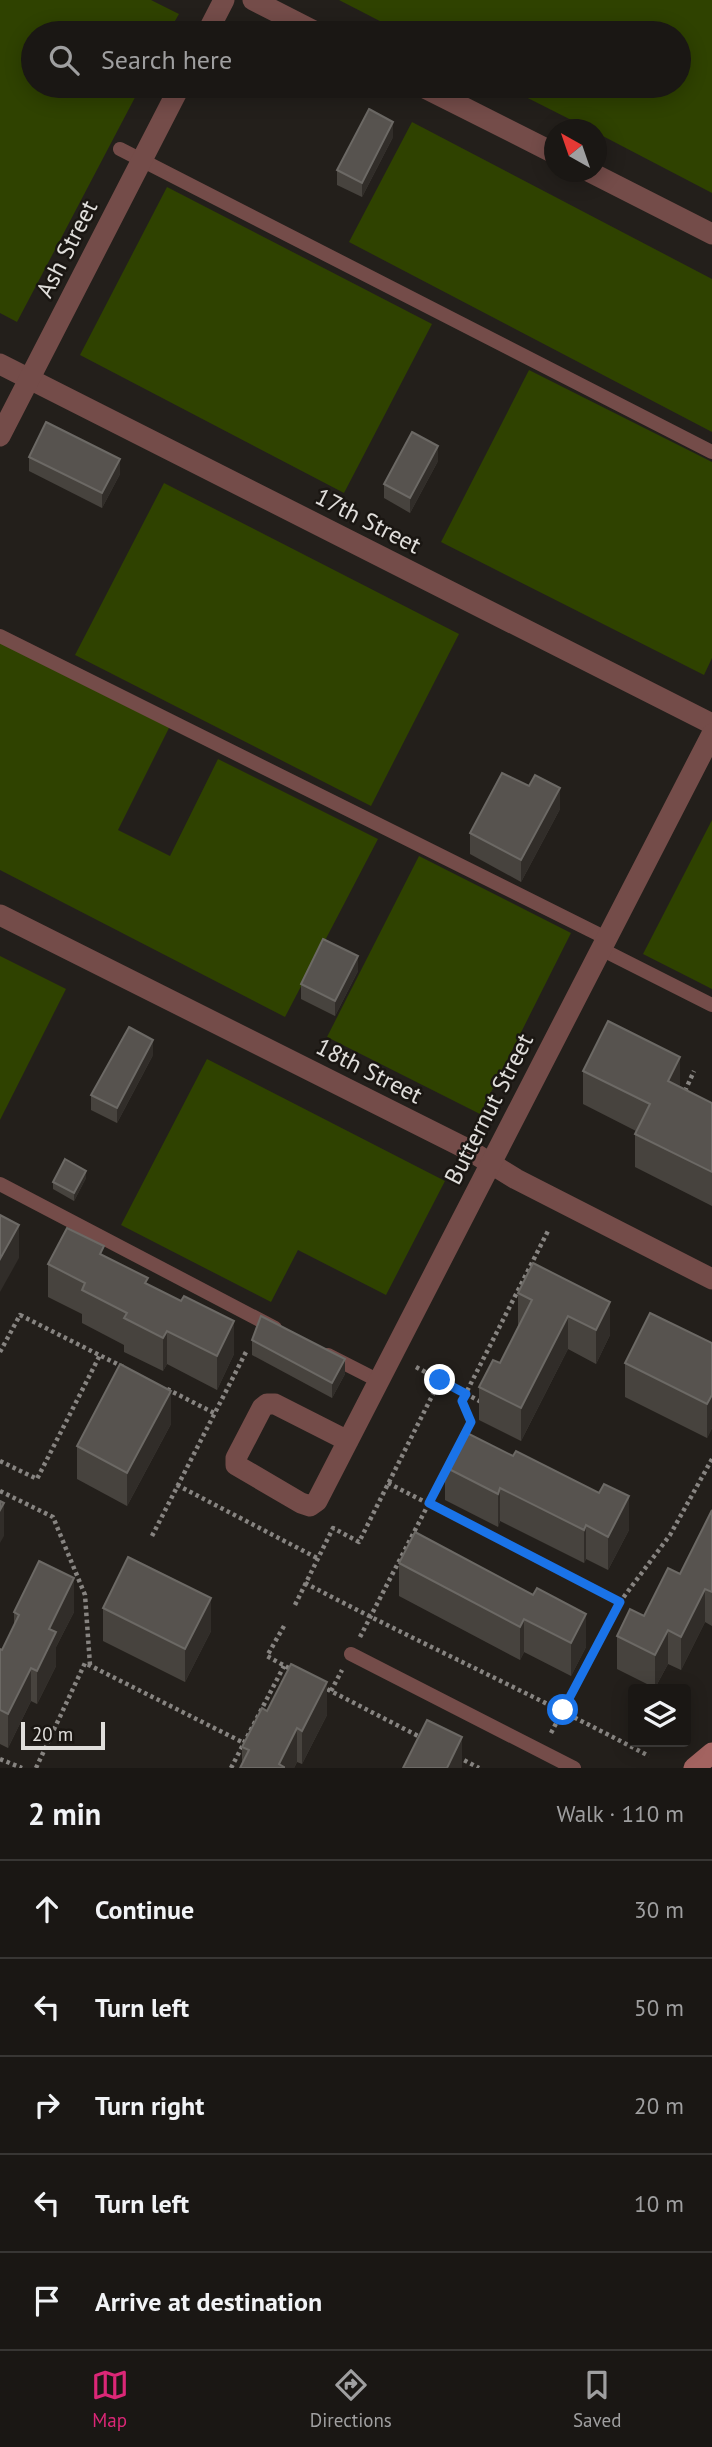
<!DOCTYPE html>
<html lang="en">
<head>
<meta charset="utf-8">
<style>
  :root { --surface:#1a1714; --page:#272422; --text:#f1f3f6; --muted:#9f9fa0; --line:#383634; --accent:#db2777 }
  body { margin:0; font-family:"PT Sans",sans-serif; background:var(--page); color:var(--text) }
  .controls { position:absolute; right:21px; bottom:21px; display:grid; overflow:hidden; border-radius:7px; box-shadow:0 4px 18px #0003 }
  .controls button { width:63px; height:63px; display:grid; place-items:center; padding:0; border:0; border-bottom:2px solid var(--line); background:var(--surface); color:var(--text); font:35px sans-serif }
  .compass { position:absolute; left:544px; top:119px; width:63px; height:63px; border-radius:50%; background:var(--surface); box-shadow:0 4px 18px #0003; rotate:320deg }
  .scale { position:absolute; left:21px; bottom:18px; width:84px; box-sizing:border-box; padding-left:7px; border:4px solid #e0dedb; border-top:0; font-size:19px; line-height:24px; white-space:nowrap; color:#e0dedb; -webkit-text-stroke:5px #1a1612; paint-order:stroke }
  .stop { position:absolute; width:21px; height:21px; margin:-16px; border:5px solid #1a73e8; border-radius:50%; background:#fff }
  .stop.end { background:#1a73e8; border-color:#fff; box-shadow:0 2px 7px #0008 }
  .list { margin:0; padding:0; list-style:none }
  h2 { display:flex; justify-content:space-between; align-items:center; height:91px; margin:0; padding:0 28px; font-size:30px }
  h2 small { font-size:23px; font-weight:400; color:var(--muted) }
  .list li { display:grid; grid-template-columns:46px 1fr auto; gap:21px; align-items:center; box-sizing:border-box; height:98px; padding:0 28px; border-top:2px solid var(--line) }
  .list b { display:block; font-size:26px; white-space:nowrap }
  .list em { font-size:23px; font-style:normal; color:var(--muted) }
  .icon { flex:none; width:38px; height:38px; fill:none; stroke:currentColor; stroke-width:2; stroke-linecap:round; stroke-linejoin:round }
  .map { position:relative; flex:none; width:712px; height:1768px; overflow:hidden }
  .search { position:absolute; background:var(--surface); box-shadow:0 4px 18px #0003; left:21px; right:21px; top:21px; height:77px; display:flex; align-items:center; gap:18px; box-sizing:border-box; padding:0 24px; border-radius:38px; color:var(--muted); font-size:26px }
  .sheet { height:581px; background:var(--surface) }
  nav { display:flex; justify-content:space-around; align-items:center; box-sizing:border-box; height:98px; border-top:2px solid var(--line); background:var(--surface); font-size:19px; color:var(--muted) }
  nav a { display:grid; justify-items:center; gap:4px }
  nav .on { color:var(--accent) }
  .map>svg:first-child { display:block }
  .green { fill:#2f4200 }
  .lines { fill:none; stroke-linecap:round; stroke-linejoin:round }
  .path { stroke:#878481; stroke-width:4.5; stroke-dasharray:3.5 3.5; stroke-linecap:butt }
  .lane { stroke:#744c49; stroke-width:14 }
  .street { stroke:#744c49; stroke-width:21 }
  .secondary { stroke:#a36360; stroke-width:21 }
  .wall { fill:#47433e }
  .shaded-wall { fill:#312d29 }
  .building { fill:#57534f; stroke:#6c6965; stroke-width:2 }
  .route { stroke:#1a73e8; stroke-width:9 }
  .labels { text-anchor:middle; stroke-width:5; stroke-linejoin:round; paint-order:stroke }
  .street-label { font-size:24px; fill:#e0dedb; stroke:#1a1612 }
</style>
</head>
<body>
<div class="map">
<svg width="712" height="1768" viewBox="0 0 712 1768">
  <rect width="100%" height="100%" fill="#231f1b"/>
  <g class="green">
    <polygon points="0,0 151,0 179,14 168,33 33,33 33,86 141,86 17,322 0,313"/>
    <polygon points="339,0 712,0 712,193 597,133 596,130 589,129 504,86 679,86 679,33 403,33"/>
    <polygon points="412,122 712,279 712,432 349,242"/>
    <polygon points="167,187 432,324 344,493 80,355"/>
    <polygon points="529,370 712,462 712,658 704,675 441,542"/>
    <polygon points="164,483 459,634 371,806 75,655"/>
    <polygon points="0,641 170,726 118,830 170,856 218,759 378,839 285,1017 0,870"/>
    <polygon points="712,820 712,989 643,954"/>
    <polygon points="419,856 571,933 480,1114 327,1037"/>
    <polygon points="0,956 66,989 0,1120"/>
    <polygon points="207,1059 445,1181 386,1295 298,1250 271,1302 121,1225"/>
  </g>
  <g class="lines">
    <g class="path">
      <polyline points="685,1091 694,1071"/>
      <polyline points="0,1352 20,1315 125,1368"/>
      <polyline points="416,1367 483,1403"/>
      <polyline points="167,1389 214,1413"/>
      <polyline points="464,1435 471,1422 462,1401 549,1229"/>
      <polyline points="0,1461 37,1479 100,1355"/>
      <polyline points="388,1483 620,1602"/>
      <polyline points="177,1485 317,1558"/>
      <polyline points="0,1491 53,1517 85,1595 90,1665"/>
      <polyline points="152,1536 246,1352"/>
      <path d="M305 1583C419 1643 536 1696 649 1756"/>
      <polyline points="295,1605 333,1528 359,1542 440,1380"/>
      <polyline points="284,1626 267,1656 292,1670"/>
      <polyline points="360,1637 447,1468"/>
      <polyline points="321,1686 422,1738"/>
      <polyline points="331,1691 342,1670"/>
      <polyline points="551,1733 620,1602 670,1535 712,1459"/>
      <polyline points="458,1757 479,1768"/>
      <polyline points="0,1759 22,1768"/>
      <polyline points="36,1768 85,1663 244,1743"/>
      <polyline points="231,1768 284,1666"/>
    </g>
    <g class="lane">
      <polyline points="120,149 712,452"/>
      <polyline points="0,636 606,938"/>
      <polyline points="601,949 712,1005"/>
      <polyline points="0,1184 275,1328"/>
      <polyline points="328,1355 379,1381"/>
      <polyline points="351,1654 574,1768"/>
    </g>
    <g class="street">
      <polyline points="253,0 318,33"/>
      <polyline points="207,33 224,0"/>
      <polyline points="421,86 554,153"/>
      <polyline points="590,172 712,234"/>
      <polyline points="0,364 712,724"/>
      <polyline points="0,436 180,86"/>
      <polyline points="0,915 469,1150 516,1179 712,1279"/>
      <polyline points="348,1441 275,1404 267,1404 262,1408 236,1458 236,1465 301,1503 310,1506 317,1501 712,734"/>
    </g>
    <polyline class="secondary" points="694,1768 712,1753"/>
  </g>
  <g class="wall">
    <polygon points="393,137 362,197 337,185 337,170"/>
    <polygon points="29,457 120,474 102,508 29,471"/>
    <polygon points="438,461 410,513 384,498 384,484"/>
    <polygon points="560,809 521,882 470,854 470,833"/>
    <polygon points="358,971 335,1016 301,999 301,984"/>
    <polygon points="153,1055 117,1123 91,1110 91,1095"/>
    <polygon points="583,1071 680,1086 712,1103 712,1206 635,1167 635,1134 636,1131 583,1104"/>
    <polygon points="86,1178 74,1201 53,1189 53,1182"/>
    <polygon points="104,1256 148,1284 234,1354 217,1390 167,1364 163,1371 124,1352 124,1345 82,1323 82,1314 48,1297 48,1264"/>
    <polygon points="518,1293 610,1335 596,1364 568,1349 521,1441 479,1420 479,1387 500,1363 518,1326"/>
    <polygon points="252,1340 345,1374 332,1398 252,1355"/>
    <polygon points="712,1343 712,1428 707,1438 625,1397 625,1363"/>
    <polygon points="171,1424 127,1506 77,1479 77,1446"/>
    <polygon points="445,1467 629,1530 608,1570 586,1559 584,1563 500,1521 498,1527 445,1500"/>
    <polygon points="712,1510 712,1626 705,1622 681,1670 668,1664 655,1688 617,1669 617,1636 644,1616 680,1574"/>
    <polygon points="415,1532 586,1647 571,1676 524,1652 520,1660 399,1596 399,1563"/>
    <polygon points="103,1608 211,1631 185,1682 103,1641"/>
    <polygon points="14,1612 74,1612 56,1647 56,1666 37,1704 31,1701 8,1748 0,1744 0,1649 2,1650 14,1626"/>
    <polygon points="267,1711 327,1715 302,1764 297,1762 294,1768 240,1768 242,1764 242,1747"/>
  </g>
  <g class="shaded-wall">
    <polygon points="393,122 393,137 362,197 362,183"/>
    <polygon points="438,446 438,461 410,513 410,498"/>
    <polygon points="120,459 120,474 102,508 102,493"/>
    <polygon points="560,788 560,809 521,882 521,860"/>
    <polygon points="358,956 358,971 335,1016 335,1001"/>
    <polygon points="153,1040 153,1055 117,1123 117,1108"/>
    <polygon points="680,1057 680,1091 668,1081"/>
    <polygon points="86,1171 86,1178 74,1201 74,1193"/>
    <polygon points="19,1225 19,1258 0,1292 0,1259"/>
    <polygon points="610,1302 610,1335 596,1364 596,1330"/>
    <polygon points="568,1316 568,1349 521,1441 521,1408"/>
    <polygon points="234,1321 234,1354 217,1390 217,1356"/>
    <polygon points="167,1331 167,1364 163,1371 163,1338"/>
    <polygon points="345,1359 345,1374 332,1398 332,1383"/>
    <polygon points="171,1391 171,1424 127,1506 127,1473"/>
    <polygon points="712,1395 712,1428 707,1438 707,1404"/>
    <polygon points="500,1488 500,1521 498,1527 498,1494"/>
    <polygon points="629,1496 629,1530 608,1570 608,1537"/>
    <polygon points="4,1503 4,1536 0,1543 0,1510"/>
    <polygon points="586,1525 586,1559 584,1563 584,1530"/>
    <polygon points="74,1578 74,1612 56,1647 56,1666 37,1704 37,1671 49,1629"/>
    <polygon points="705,1589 705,1622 681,1670 681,1637"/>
    <polygon points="211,1598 211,1631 185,1682 185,1649"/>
    <polygon points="586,1614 586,1647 571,1676 571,1643"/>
    <polygon points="524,1619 524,1652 520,1660 520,1627"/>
    <polygon points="668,1630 668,1664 655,1688 655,1655"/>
    <polygon points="31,1668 31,1701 8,1748 8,1714"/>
    <polygon points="327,1682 327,1715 302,1764 302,1731"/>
    <polygon points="297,1728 297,1762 294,1768 279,1768 279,1764"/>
    <polygon points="462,1737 462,1768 447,1768"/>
  </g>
  <g class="building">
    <polygon points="369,109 393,122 362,183 337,170"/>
    <polygon points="46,422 120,459 102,493 29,457"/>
    <polygon points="412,432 438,446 410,498 384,484"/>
    <polygon points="502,773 529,786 535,775 560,788 521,860 470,833"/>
    <polygon points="323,939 358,956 335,1001 301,984"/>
    <polygon points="608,1021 680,1057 668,1081 712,1103 712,1172 635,1134 650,1104 583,1071"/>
    <polygon points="129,1027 153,1040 117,1108 91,1095"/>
    <polygon points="65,1159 86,1171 74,1193 53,1182"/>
    <polygon points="0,1215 19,1225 0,1259"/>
    <polygon points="67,1228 104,1246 100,1254 148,1278 145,1283 181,1301 184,1296 234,1321 217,1356 167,1331 163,1338 124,1318 127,1313 82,1290 85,1283 48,1264"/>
    <polygon points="533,1263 610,1302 596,1330 568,1316 521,1408 479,1387 493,1360 500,1363 532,1300 518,1293"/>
    <polygon points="650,1313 712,1343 712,1395 707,1404 625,1363"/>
    <polygon points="261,1316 345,1359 332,1383 252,1340"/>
    <polygon points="120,1364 171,1391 127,1473 77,1446"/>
    <polygon points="463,1431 513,1456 516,1451 599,1493 604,1484 629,1496 608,1537 586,1525 584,1530 500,1488 498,1494 445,1467"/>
    <polygon points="0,1501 4,1503 0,1510"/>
    <polygon points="712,1510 712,1592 705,1589 681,1637 668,1630 655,1655 617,1636 630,1609 644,1616 668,1568 680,1574"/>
    <polygon points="415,1532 533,1595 537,1588 586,1614 571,1643 524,1619 520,1627 399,1563"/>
    <polygon points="128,1557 211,1598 185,1649 103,1608"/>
    <polygon points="39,1561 74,1578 49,1629 56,1632 37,1671 31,1668 8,1714 0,1710 0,1649 2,1650 19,1615 14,1612"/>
    <polygon points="291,1664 327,1682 302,1731 297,1728 279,1764 284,1767 284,1768 240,1768 249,1750 242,1747 262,1708 267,1711"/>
    <polygon points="427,1720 462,1737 447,1768 403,1768"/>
  </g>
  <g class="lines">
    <polyline class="route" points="440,1380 466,1394 462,1401 471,1422 429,1503 620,1602 563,1710"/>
  </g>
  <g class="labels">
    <g class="street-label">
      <text transform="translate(67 249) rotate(-63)" y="8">Ash Street</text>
      <text transform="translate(368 521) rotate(27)" y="8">17th Street</text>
      <text transform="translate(369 1071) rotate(27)" y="8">18th Street</text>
      <text transform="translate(489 1109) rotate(-63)" y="8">Butternut Street</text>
    </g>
  </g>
</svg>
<div class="controls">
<button><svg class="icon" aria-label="layers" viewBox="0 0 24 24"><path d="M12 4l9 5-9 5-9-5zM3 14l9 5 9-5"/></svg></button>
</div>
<svg class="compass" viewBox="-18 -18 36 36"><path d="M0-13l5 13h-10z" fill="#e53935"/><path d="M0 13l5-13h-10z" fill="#9f9fa0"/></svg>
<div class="scale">20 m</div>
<div class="stop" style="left:563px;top:1710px"></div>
<div class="stop end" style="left:440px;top:1380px"></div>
<div class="search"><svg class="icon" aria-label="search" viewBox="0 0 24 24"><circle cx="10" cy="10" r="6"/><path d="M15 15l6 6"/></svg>Search here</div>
</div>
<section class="sheet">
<h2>2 min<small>Walk · 110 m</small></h2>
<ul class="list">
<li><svg class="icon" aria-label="ahead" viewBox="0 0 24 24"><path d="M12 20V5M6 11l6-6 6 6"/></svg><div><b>Continue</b></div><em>30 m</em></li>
<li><svg class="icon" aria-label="left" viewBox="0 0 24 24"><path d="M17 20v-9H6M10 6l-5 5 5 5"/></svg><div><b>Turn left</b></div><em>50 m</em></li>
<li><svg class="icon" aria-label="right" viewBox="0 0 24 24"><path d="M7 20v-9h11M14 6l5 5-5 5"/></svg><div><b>Turn right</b></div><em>20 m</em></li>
<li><svg class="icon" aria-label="left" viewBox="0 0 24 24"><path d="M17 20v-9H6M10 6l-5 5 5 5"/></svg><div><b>Turn left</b></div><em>10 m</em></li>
<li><svg class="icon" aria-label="arrive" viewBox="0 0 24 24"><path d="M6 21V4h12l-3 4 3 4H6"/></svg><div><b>Arrive at destination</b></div></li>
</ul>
</section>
<nav>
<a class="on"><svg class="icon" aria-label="map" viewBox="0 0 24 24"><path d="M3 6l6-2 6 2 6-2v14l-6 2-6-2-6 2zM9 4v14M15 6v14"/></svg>Map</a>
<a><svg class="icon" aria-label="directions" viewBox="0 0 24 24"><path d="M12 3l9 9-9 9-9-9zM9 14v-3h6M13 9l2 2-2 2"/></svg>Directions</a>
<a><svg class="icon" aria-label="saved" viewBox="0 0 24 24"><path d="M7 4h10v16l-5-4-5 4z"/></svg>Saved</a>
</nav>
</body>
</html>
